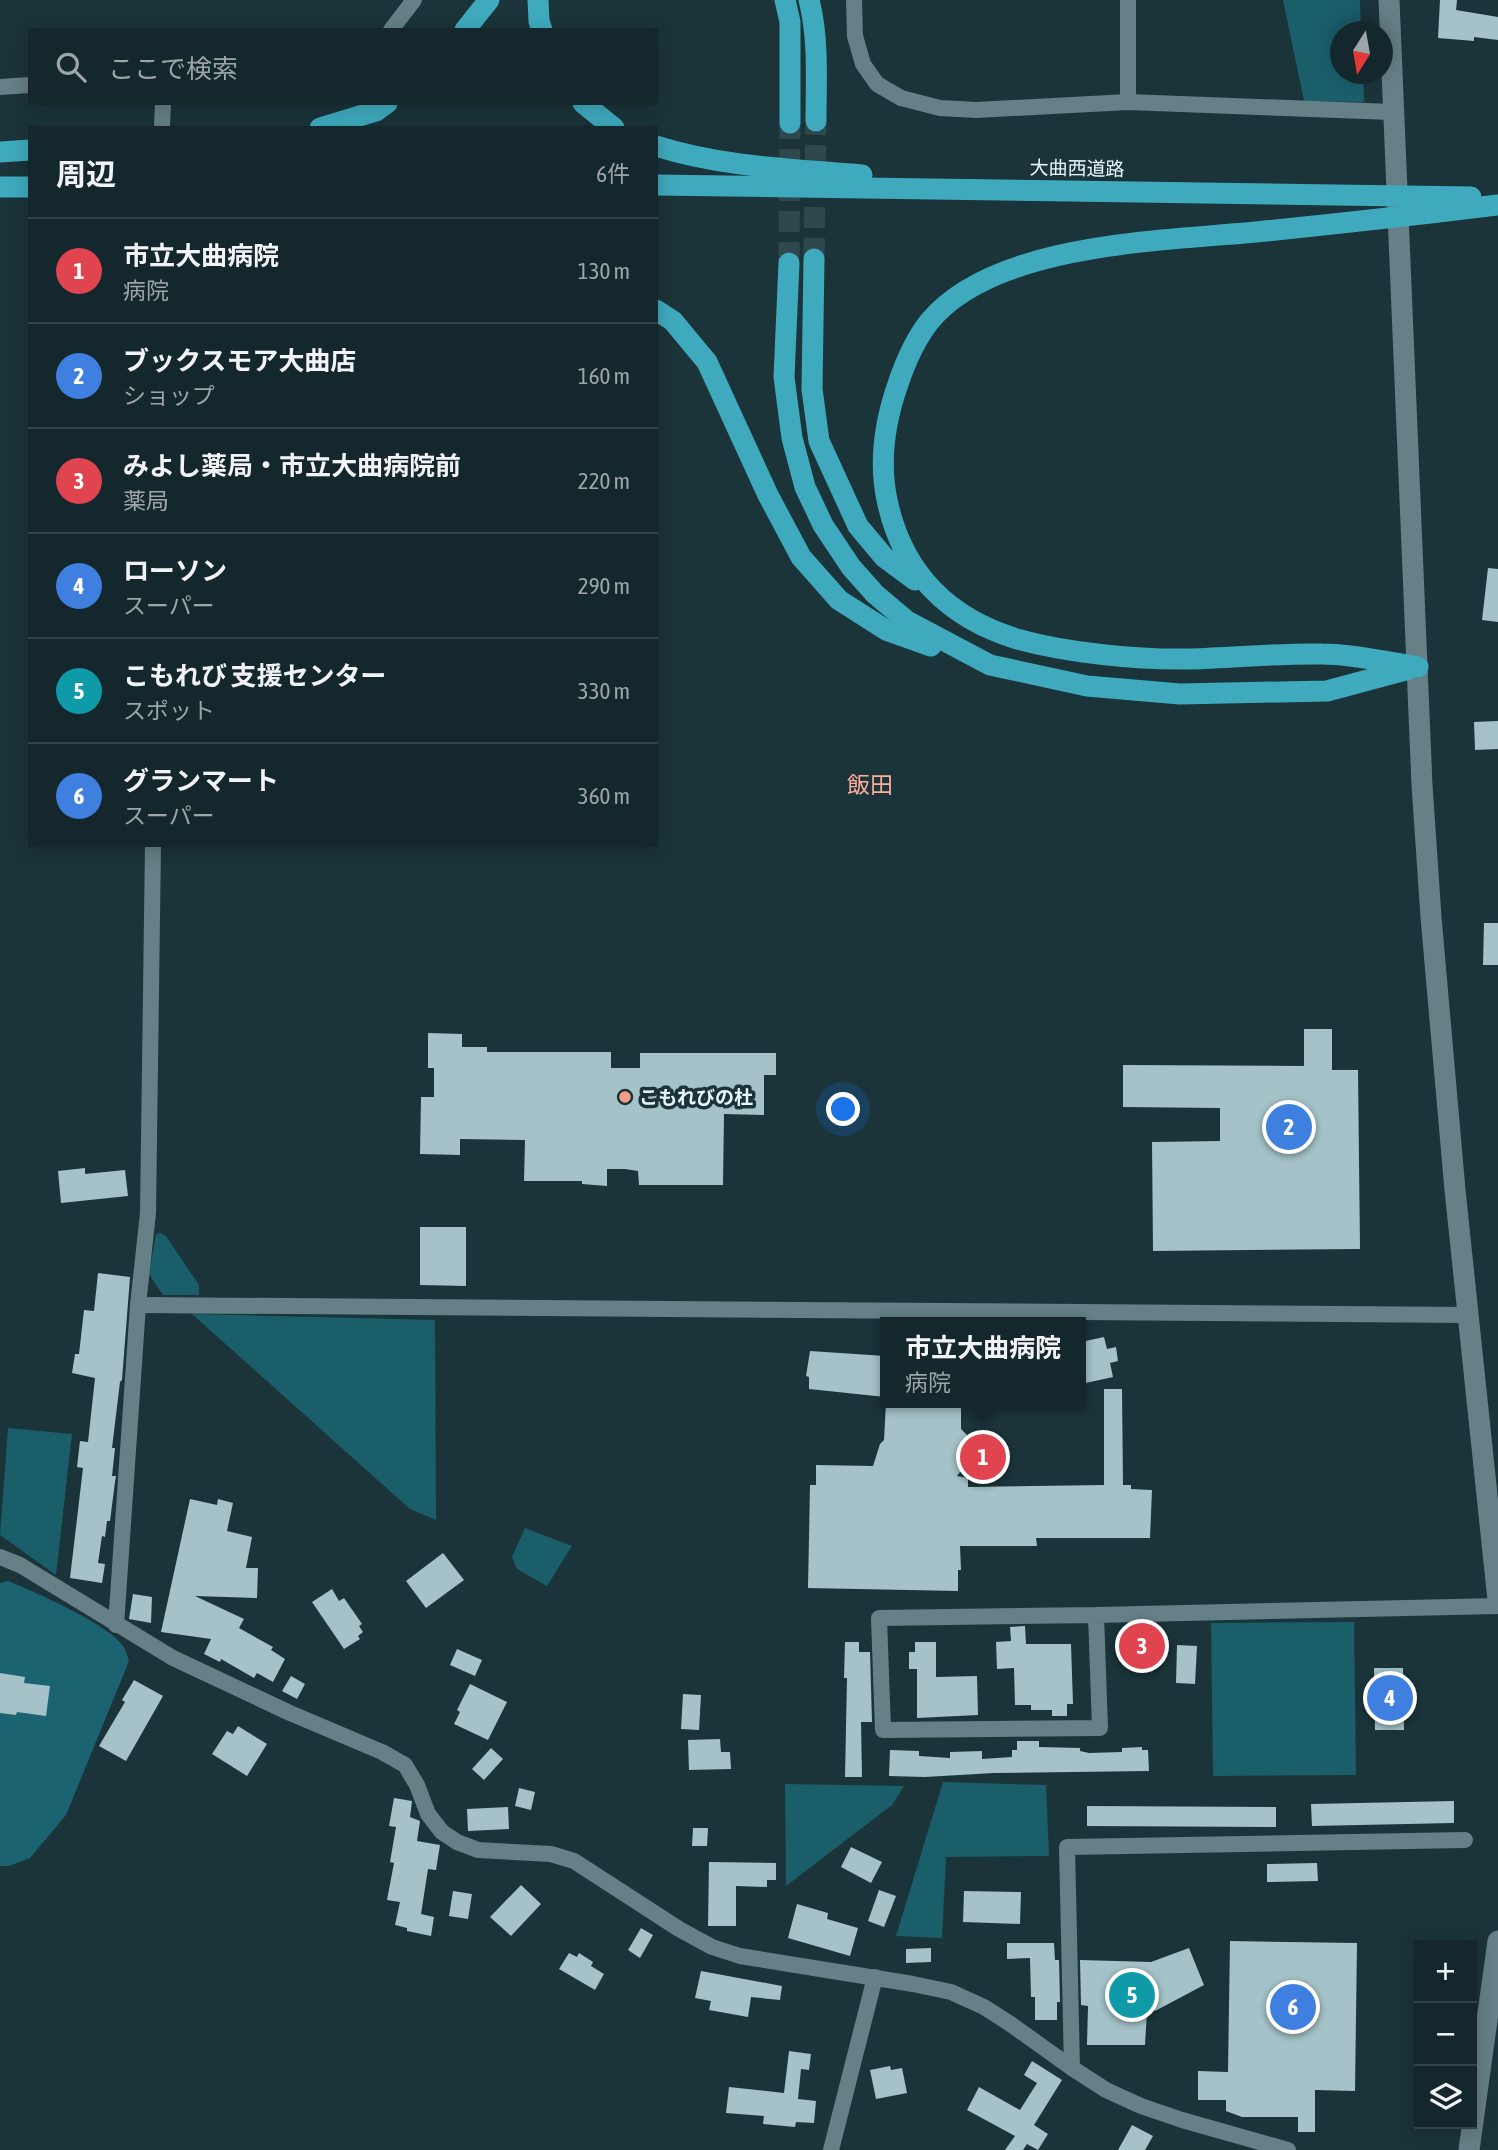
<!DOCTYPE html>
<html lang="ja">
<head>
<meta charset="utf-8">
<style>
  :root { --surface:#14272c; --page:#213338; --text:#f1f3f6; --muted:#9da5a9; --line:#334448; --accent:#db2777 }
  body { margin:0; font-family:"Asap Condensed","Noto Sans JP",sans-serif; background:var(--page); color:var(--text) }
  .controls { position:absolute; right:21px; bottom:21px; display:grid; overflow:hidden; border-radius:0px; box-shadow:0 4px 18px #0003 }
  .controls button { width:63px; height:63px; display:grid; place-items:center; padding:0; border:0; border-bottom:2px solid var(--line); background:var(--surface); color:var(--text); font:35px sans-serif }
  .compass { position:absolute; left:1330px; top:21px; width:63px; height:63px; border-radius:50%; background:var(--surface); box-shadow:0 4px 18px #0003; rotate:191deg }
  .you { position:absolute; left:844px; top:1110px; width:24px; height:24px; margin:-18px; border:5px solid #fff; border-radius:50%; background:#1a73e8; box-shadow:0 0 0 10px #1a73e833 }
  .badge { display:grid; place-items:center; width:46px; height:46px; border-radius:50%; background:var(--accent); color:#fff; font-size:23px; font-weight:700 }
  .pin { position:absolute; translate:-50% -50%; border:4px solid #fff; box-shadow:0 2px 7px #0006 }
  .popup { position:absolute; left:880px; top:1317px; width:206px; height:91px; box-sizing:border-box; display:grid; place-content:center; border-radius:0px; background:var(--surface); filter:drop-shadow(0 2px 5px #0005); font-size:23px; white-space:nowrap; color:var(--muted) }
  .popup b { font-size:26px; color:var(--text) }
  .popup::after { content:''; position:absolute; left:50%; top:100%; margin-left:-14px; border:14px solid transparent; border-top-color:var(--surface) }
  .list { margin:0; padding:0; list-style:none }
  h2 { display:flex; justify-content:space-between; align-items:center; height:91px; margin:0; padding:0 28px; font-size:30px }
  h2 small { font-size:23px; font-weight:400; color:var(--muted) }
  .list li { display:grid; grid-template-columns:46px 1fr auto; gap:21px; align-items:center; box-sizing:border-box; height:105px; padding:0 28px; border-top:2px solid var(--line) }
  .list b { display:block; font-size:26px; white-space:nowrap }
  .list p { margin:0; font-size:23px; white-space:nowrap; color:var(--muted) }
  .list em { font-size:23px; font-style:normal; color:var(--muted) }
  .icon { flex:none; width:38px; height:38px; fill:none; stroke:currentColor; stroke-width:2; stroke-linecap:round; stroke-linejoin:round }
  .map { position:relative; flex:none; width:1498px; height:2150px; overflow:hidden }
  .search { position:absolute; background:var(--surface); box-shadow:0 4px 18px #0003; left:28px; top:28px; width:630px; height:77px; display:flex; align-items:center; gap:18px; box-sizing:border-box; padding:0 24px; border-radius:0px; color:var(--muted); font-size:26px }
  .panel { position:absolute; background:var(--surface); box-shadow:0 4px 18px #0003; left:28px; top:126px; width:630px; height:721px; border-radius:0px }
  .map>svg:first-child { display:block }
  .green { fill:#1a5e6a }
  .forest { fill:#1c6371 }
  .building { fill:#a4c2c8 }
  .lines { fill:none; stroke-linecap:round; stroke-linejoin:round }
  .motorway-tunnel { stroke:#2f484d; stroke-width:21; stroke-dasharray:21 10; stroke-linecap:butt }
  .minor { stroke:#658086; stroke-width:16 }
  .tertiary { stroke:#658086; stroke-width:21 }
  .motorway { stroke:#3faabe; stroke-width:21 }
  .poi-dot { fill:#f49d8b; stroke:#1a343a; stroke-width:2.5 }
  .labels { text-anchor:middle; stroke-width:7; stroke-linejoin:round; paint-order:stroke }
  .street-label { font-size:19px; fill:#e8f7fb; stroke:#1a343a }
  .poi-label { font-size:19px; font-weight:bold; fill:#e8f7fb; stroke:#1a343a; text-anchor:start }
  .quarter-label { font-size:23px; fill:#fdac9a; stroke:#1a343a }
</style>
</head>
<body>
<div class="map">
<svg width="1498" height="2150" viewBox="0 0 1498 2150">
  <rect width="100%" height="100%" fill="#1a343a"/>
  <g class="green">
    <polygon points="1283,0 1360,0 1361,31 1340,32 1340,74 1363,74 1364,102 1304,101"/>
    <polygon points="160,1233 166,1236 199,1285 199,1295 163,1295 149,1274 156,1234"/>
    <polygon points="192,1314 435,1320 436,1520 410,1509"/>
    <polygon points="8,1428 72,1434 56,1575 0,1535"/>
    <polygon points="525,1528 572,1546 547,1586 517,1569 512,1557"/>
    <polygon points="1354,1622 1356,1775 1213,1776 1211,1623"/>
    <polygon points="943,1782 1046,1785 1049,1856 946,1857 942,1938 896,1936"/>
    <polygon points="785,1784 904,1786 892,1805 786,1886"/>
  </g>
  <path class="forest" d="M8 1581C33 1591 110 1625 123 1646 126 1650 127 1656 129 1661L66 1815 30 1858 9 1866H0V1583Z"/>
  <g class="building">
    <polygon points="1440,0 1457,0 1456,10 1498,17 1498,40 1474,37 1474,41 1438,38"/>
    <polygon points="1488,568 1498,569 1498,622 1482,620"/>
    <polygon points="1498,721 1498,749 1475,750 1474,722"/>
    <polygon points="1484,923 1498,923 1498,965 1483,965"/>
    <polygon points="1304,1029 1332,1029 1332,1070 1358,1070 1360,1249 1153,1251 1152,1142 1220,1141 1220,1108 1123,1107 1123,1065 1304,1066"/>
    <polygon points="428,1033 462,1034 462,1047 487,1047 487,1052 611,1052 611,1068 640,1068 640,1053 776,1053 776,1075 764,1075 764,1115 724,1114 723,1185 639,1185 638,1171 625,1169 607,1169 607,1186 582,1184 582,1181 524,1181 525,1140 460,1139 460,1155 420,1154 421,1097 434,1097 434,1068 428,1068"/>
    <polygon points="85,1168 85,1174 125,1170 128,1196 61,1203 58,1171"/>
    <polygon points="420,1227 466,1227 466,1286 420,1285"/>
    <polygon points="98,1273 130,1277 122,1380 120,1382 112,1448 115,1448 112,1476 116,1476 115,1482 110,1521 107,1521 105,1537 102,1536 98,1563 105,1564 102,1583 70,1578 83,1468 77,1467 80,1441 88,1442 95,1378 72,1373 75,1354 79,1354 84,1310 94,1311"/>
    <polygon points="1104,1337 1107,1349 1116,1347 1118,1361 1110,1363 1113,1377 1081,1384 1081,1342"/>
    <polygon points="810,1351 885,1356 885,1397 809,1389 809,1377 806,1376"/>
    <polygon points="1104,1389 1122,1389 1123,1485 1131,1485 1131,1489 1152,1490 1150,1538 1036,1538 1037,1546 960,1546 961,1570 958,1570 958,1591 808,1588 810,1485 816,1485 816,1465 873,1466 880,1444 884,1440 886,1403 961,1403 961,1429 969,1437 972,1447 970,1459 957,1476 968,1478 968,1487 1104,1485"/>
    <polygon points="190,1499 217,1505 218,1499 233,1503 227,1531 252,1537 246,1568 258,1568 257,1598 195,1596 244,1619 239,1628 273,1647 271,1650 285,1659 273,1682 257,1673 254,1678 221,1659 220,1662 204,1654 211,1639 161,1632"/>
    <polygon points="443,1553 464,1580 426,1608 406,1581"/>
    <polygon points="332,1589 339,1601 344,1598 362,1624 359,1626 363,1632 358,1636 360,1639 344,1649 312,1602"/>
    <polygon points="133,1594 152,1597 151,1623 129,1619"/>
    <polygon points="1025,1626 1026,1644 1071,1644 1073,1704 1067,1704 1067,1716 1052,1716 1052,1710 1031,1710 1031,1705 1015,1705 1014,1668 997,1669 996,1642 1011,1641 1010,1627"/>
    <polygon points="1137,1626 1151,1627 1151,1636 1156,1636 1155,1657 1128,1656 1129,1633 1137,1633"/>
    <polygon points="845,1642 859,1642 859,1652 870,1652 872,1722 861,1722 862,1777 845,1777 847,1678 844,1678"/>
    <polygon points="915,1642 936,1642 936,1677 977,1676 978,1715 917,1718 917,1669 909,1669 909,1652 915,1652"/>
    <polygon points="1177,1645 1197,1646 1195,1684 1176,1683"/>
    <polygon points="457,1649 482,1660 475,1676 450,1665"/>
    <polygon points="1374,1668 1403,1668 1404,1730 1375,1730"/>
    <polygon points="0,1673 25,1677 24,1683 50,1686 46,1716 17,1712 16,1715 0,1713"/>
    <polygon points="291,1676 305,1684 297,1699 282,1691"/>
    <polygon points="134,1680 163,1696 126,1761 99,1746 125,1702 122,1700"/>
    <polygon points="470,1684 507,1702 488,1740 454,1724 460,1712 457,1710"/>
    <polygon points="683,1694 701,1695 699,1730 681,1729"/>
    <polygon points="238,1726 267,1744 247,1776 212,1754 227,1731 233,1734"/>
    <polygon points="720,1739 721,1752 730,1752 731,1769 689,1770 688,1740"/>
    <polygon points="1017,1741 1039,1741 1039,1747 1080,1748 1080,1751 1089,1753 1122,1752 1122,1748 1142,1747 1142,1750 1148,1750 1149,1771 994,1773 925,1777 889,1776 890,1750 919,1751 919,1756 950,1758 950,1752 982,1751 982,1759 1012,1757 1012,1750 1017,1750"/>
    <polygon points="491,1748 503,1759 484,1780 472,1769"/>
    <polygon points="519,1788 535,1792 531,1810 515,1806"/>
    <polygon points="394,1798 412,1801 410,1817 420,1821 417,1841 440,1845 436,1870 428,1869 421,1914 434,1917 431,1936 407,1931 407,1928 395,1925 400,1902 387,1900 394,1863 390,1862 396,1827 389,1826"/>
    <polygon points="1454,1801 1454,1823 1312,1826 1311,1804"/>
    <polygon points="1087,1806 1276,1807 1276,1827 1087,1826"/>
    <polygon points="508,1807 509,1829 468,1831 467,1809"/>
    <polygon points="693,1828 708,1828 707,1846 692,1846"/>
    <polygon points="851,1847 882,1862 871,1883 841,1867"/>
    <polygon points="709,1862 776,1863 776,1880 767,1880 767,1887 736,1886 736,1926 708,1926"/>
    <polygon points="1317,1863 1318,1881 1267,1882 1267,1864"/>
    <polygon points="521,1885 541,1904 511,1936 490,1917"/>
    <polygon points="879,1890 896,1896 884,1927 868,1921"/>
    <polygon points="453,1891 472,1894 468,1919 449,1916"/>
    <polygon points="964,1891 1021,1892 1020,1924 963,1922"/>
    <polygon points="797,1904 828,1913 827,1919 858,1928 850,1956 788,1938"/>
    <polygon points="641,1928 653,1935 640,1958 628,1950"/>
    <polygon points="1230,1941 1357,1943 1355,2091 1315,2090 1315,2132 1298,2132 1298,2117 1242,2117 1226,2111 1226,2100 1198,2100 1198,2071 1228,2072"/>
    <polygon points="1007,1943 1054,1943 1055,1960 1059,1960 1060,2002 1057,2002 1057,2020 1035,2020 1035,1997 1031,1997 1030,1958 1007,1959"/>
    <polygon points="931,1948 931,1962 906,1963 906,1949"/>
    <polygon points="1189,1948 1204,1985 1155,2011 1148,1995 1145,2045 1087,2045 1088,2006 1081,2005 1080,1960 1151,1962"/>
    <polygon points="569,1953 577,1957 579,1953 593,1962 591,1966 604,1974 595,1990 559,1969"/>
    <polygon points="701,1971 782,1986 780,2000 751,1997 748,2017 709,2010 711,2001 695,1998"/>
    <polygon points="789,2051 811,2054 809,2070 801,2069 798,2099 816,2101 814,2123 796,2122 795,2127 763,2124 764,2116 726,2113 729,2087 784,2093"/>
    <polygon points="1032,2061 1062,2080 1034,2125 1048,2134 1038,2150 1027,2144 1023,2150 1005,2150 1015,2136 967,2110 979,2087 1020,2110 1037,2083 1024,2075"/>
    <polygon points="890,2066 891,2070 902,2068 907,2093 876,2099 870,2070"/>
    <polygon points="1132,2125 1153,2136 1145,2150 1118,2150"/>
  </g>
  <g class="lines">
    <g class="motorway-tunnel">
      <polyline points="814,259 816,121"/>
      <polyline points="789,263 790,123"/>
    </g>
    <g class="minor">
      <polyline points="854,0 855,36 863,64 877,84 901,98 940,108 977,110 1128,102 1392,112"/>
      <polyline points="1128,0 1128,102"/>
      <polyline points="391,30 414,0"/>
      <polyline points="0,87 30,85"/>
      <polyline points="162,125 163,103"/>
      <polyline points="138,1305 1467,1315"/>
      <polyline points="0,1557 20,1565 173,1658 290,1713 382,1752 405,1765 417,1785 428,1814 442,1832 457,1842 478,1850 551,1854 574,1861 679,1929 712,1947 740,1956 913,1984 951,1992 984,2007 1009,2023 1072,2068 1106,2090 1141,2106 1182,2120 1288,2150"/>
      <polyline points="1096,1615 879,1618 883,1730 1100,1728 1096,1615 1498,1606"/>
      <polyline points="116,1625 138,1305 148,1213 153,845"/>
      <polyline points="1072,2068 1067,1847 1465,1840"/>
      <polyline points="831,2150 875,1977"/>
    </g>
    <g class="tertiary">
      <polyline points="1389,0 1422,785 1431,917 1455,1190 1498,1600"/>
      <polyline points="1469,2150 1498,1941"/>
    </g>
    <g class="motorway">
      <polyline points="538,0 539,21 542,30"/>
      <polyline points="785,0 790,22 790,123"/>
      <path d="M809 0C819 39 816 81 816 121"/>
      <polyline points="465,30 489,0"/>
      <polyline points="583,103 614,128"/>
      <polyline points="320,128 376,111 387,103"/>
      <path d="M656 146C722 167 793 169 862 175"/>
      <polyline points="0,152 30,150"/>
      <polyline points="656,185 1471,197"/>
      <polyline points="0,187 30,187"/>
      <polyline points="814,259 812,389 819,441 858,526 884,557 915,580"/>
      <polyline points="789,263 784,377 792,438 805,487 823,525 851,567 875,594 907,621 990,665 1087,686 1180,694 1327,691 1409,669"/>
      <polyline points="656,310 673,321 707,362 768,495 801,557 839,600 886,630 931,646"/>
      <path d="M1418 667C1387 662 1353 654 1322 654 1278 653 1233 658 1190 659 1138 660 1067 653 1017 639 948 618 902 572 887 500 879 462 885 421 898 384 905 363 915 340 929 322 993 243 1162 241 1256 232 1337 224 1417 215 1498 205"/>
    </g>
  </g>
  <circle class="poi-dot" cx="625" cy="1097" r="7"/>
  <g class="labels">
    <g class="street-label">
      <text transform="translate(1077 168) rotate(1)" y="7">大曲西道路</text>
    </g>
    <g class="poi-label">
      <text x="639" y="1104">こもれびの杜</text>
    </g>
    <g class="quarter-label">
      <text x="870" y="793">飯田</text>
    </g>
  </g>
</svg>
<div class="controls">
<button>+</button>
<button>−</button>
<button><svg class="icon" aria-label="layers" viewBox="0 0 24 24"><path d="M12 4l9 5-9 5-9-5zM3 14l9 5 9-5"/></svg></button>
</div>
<svg class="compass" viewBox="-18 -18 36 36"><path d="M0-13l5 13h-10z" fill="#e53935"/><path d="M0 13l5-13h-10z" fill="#9da5a9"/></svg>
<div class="you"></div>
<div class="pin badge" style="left:983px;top:1457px;background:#e0444e">1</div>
<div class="popup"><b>市立大曲病院</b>病院</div>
<div class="pin badge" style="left:1289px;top:1127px;background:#3f7fe0">2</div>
<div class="pin badge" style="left:1142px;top:1646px;background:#e0444e">3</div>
<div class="pin badge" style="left:1390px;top:1698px;background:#3f7fe0">4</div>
<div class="pin badge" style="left:1132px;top:1995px;background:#0f9aa8">5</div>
<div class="pin badge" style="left:1293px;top:2007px;background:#3f7fe0">6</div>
<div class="search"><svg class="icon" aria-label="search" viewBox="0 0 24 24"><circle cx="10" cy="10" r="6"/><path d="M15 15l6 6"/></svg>ここで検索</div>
<section class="panel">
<h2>周辺<small>6件</small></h2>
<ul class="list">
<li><span class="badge" style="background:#e0444e">1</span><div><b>市立大曲病院</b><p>病院</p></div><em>130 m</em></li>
<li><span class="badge" style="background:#3f7fe0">2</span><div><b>ブックスモア大曲店</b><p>ショップ</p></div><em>160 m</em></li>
<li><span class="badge" style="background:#e0444e">3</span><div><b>みよし薬局・市立大曲病院前</b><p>薬局</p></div><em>220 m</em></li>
<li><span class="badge" style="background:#3f7fe0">4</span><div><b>ローソン</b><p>スーパー</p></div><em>290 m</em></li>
<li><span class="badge" style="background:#0f9aa8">5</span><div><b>こもれび 支援センター</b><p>スポット</p></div><em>330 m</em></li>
<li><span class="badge" style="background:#3f7fe0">6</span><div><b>グランマート</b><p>スーパー</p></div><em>360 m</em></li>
</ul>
</section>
</div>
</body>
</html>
